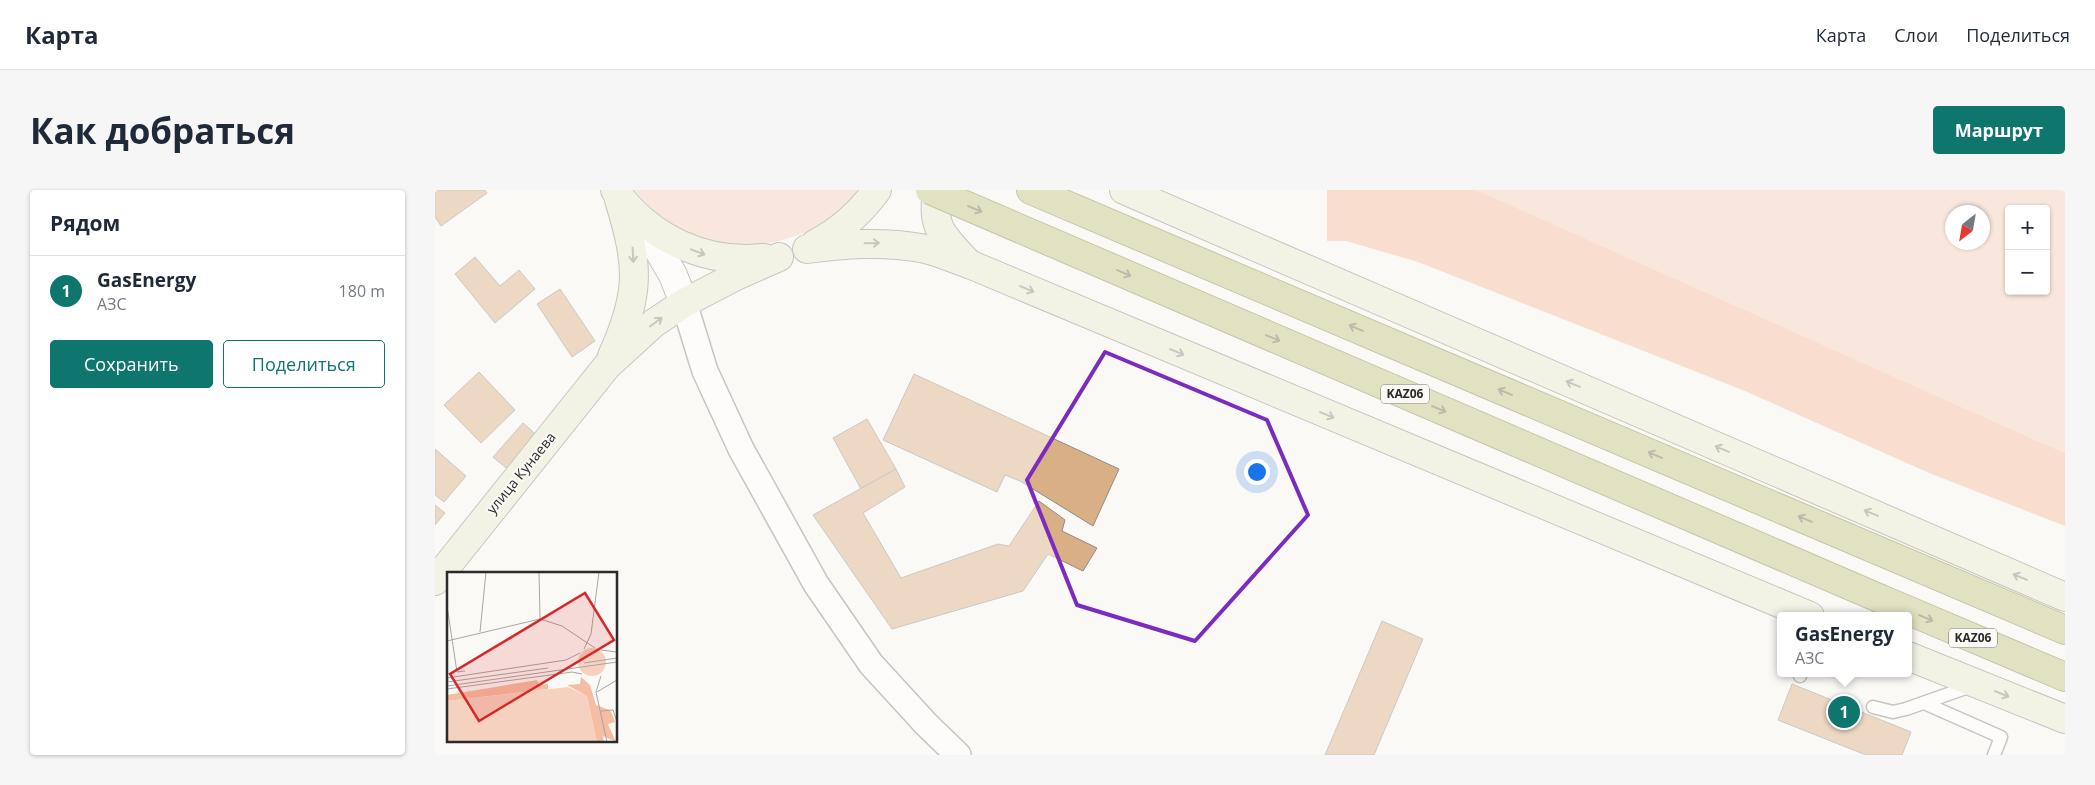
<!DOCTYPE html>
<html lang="ru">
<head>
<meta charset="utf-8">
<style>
  :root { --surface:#fff; --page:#f6f6f7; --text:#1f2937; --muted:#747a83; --line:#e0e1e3; --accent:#0f766e }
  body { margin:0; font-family:"Open Sans",sans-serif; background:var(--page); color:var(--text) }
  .controls { position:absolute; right:15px; top:15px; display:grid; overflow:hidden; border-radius:5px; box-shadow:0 1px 4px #0004 }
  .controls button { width:45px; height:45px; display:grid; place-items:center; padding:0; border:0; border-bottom:1px solid var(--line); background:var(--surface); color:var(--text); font:25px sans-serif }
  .compass { position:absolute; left:1510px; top:15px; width:45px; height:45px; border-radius:50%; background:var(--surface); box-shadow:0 1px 4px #0004; rotate:211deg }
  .you { position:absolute; left:821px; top:281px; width:18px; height:18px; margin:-12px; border:4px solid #fff; border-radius:50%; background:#1a73e8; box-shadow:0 0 0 8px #1a73e833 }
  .badge { display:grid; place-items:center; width:32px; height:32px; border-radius:50%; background:var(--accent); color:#fff; font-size:16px; font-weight:700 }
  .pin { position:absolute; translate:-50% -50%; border:2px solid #fff; box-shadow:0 1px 5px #0006 }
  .popup { position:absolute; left:1342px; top:422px; width:135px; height:65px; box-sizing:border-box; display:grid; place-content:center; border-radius:5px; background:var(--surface); filter:drop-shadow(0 1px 4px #0005); font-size:16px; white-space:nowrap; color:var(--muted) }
  .popup b { font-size:19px; color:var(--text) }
  .popup::after { content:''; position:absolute; left:50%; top:100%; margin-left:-10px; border:10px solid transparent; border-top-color:var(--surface) }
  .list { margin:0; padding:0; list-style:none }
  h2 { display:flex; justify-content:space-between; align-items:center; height:65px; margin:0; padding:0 20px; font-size:21px }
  h2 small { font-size:16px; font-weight:400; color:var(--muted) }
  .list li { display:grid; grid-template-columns:32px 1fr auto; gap:15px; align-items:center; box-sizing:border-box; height:70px; padding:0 20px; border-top:1px solid var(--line) }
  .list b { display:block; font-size:19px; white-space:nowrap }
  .list p { margin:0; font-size:16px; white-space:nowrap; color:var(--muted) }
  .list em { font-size:16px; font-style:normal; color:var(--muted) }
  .actions { display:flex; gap:10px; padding:15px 20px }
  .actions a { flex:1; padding:11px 0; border:1px solid var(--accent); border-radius:5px; text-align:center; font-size:18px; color:var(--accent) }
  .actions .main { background:var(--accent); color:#fff }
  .map { position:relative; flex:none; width:1630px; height:565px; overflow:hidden; border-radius:5px }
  header { display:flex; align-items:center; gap:30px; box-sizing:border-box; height:70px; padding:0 25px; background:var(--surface); border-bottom:1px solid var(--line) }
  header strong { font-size:24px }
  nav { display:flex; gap:28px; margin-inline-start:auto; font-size:18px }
  .intro { display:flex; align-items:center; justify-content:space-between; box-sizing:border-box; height:120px; padding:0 30px }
  h1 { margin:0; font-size:35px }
  .button { padding:12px 22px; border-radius:5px; background:var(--accent); color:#fff; font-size:18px; font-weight:700 }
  main { display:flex; gap:30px; padding:0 30px }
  aside { flex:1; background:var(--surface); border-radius:5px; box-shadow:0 1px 4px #0004 }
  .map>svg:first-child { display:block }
  .green { fill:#f6d1c0; fill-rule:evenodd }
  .forest { fill:#f5bda2 }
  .building { fill:#d9b085; stroke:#8f8c89 }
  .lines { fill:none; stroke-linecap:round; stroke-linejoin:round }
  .service-casing { stroke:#868581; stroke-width:15 }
  .minor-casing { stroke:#868581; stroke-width:28 }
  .tertiary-casing { stroke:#868581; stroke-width:30 }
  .secondary-casing { stroke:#868581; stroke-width:30 }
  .trunk-casing { stroke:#83864e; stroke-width:30 }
  .service { stroke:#fff; stroke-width:12 }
  .minor { stroke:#fff; stroke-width:25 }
  .tertiary { stroke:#fff; stroke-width:28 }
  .secondary { stroke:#e8ead0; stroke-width:28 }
  .trunk { stroke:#c2c682; stroke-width:28 }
  .trunk-bridge-casing { stroke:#83864e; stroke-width:30; stroke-linecap:butt }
  .trunk-bridge { stroke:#c2c682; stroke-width:28 }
  .oneway { stroke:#6e7050 }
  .oneway2 { stroke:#898a7c }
  .marked { fill:none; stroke:#7b2cbf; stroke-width:4; stroke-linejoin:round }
  .labels { text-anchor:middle; stroke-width:4.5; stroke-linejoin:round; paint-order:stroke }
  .shield { fill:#fbf9f6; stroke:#696866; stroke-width:1 }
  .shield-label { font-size:12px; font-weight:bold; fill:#2a2a28 }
  .street-label { font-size:14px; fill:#2a2a28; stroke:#fbf9f6 }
  .inset-road { fill:none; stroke:#a7a6a4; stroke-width:1 }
  .view { fill:#d62828; fill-opacity:0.15; stroke:#d62828; stroke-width:2.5 }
  .inset-edge { fill:none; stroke:#2a2a28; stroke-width:2.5 }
</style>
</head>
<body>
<header>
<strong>Карта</strong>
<nav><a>Карта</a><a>Слои</a><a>Поделиться</a></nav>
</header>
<div class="intro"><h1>Как добраться</h1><a class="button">Маршрут</a></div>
<main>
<aside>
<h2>Рядом<small></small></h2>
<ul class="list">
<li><span class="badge">1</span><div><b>GasEnergy</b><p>АЗС</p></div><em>180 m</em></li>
</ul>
<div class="actions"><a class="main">Сохранить</a><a>Поделиться</a></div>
</aside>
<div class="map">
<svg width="1630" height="565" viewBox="0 0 1630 565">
  <rect width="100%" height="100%" fill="#fbf9f6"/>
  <g class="green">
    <path d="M200 0H424C414 11 400 27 388 34 321 70 248 60 200 0Z"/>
    <path d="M1042 0H1630V263ZM1574 19H1611V101H1574ZM1518 22H1548V52H1518Z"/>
  </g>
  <polygon class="forest" points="892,0 1042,0 1630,263 1630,336 1494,283 1310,201 983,72 911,51 892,51"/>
  <g class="building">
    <polygon points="0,0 50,0 52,3 6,36 0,27"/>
    <polygon points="40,67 65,96 84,80 100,99 60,133 20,84"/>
    <polygon points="125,99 160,151 137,167 102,114"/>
    <polygon points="44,182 80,220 46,253 9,215"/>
    <polygon points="479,184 684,279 658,336 585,291 570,285 562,302 448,250"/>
    <polygon points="432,229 461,279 426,299 398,248"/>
    <polygon points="88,233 105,248 76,282 58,267"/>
    <polygon points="0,259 31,286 9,312 0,305"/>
    <polygon points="461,279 470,297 428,323 466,388 563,354 574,356 604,311 630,330 627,341 662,358 648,381 613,364 588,401 457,439 378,325"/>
    <polygon points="0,315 10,323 0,335"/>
    <polygon points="947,431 988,449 939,565 890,565"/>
    <polygon points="1357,494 1476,542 1467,565 1431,565 1343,530"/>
  </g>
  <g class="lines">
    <defs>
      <g id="service">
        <polyline points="1364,483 1365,486"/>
        <polyline points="1489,513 1566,547 1559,565"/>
        <polyline points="1438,517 1458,522 1471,519 1539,495"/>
      </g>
      <polyline id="minor" points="249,113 270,181 306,259 381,394 436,474 491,534 523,565"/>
      <polyline id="tertiary" points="206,30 238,85 249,113"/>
      <g id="secondary">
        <path d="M180 0C215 49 270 74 329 68"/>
        <path d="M503 0C494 37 510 48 534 74"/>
        <polyline points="689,0 1630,407"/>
        <path d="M380 54C406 40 424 24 442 0"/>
        <path d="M372 59C410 54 447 51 486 58 502 61 518 69 534 74L1375 426"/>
        <path d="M177 166C206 103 204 75 184 10"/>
        <polyline points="0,391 172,176 219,133 249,113 301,86 344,67"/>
        <polyline points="1473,466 1630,529"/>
      </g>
      <g id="trunk">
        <polyline points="596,0 1630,440"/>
        <polyline points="1446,409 1630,487"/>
      </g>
    </defs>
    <use href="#service" class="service-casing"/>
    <use href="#minor" class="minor-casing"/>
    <use href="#tertiary" class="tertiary-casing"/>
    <use href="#secondary" class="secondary-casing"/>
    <use href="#trunk" class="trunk-casing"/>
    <use href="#service" class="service"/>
    <use href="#minor" class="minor"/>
    <use href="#tertiary" class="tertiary"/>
    <use href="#secondary" class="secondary"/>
    <use href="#trunk" class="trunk"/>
    <defs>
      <polyline id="trunk-bridge" points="495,0 1446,409"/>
    </defs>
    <use href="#trunk-bridge" class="trunk-bridge-casing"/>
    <use href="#trunk-bridge" class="trunk-bridge"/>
  </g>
  <defs><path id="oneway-shaft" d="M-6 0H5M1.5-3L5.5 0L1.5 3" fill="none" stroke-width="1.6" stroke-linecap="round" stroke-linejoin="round" transform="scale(1.25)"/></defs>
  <g class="oneway">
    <use href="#oneway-shaft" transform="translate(540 19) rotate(23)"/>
    <use href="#oneway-shaft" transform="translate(689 83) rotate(23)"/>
    <use href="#oneway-shaft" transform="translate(921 138) rotate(-157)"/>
    <use href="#oneway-shaft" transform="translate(838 148) rotate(23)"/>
    <use href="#oneway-shaft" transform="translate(1070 202) rotate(-157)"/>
    <use href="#oneway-shaft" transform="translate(1004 219) rotate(23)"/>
    <use href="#oneway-shaft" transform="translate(1220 265) rotate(-157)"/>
    <use href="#oneway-shaft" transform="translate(1370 329) rotate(-157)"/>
    <use href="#oneway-shaft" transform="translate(1491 428) rotate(23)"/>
  </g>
  <g class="oneway2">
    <use href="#oneway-shaft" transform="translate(437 53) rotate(-1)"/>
    <use href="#oneway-shaft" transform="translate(263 62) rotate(21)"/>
    <use href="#oneway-shaft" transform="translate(198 65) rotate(87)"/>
    <use href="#oneway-shaft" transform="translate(592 99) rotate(23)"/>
    <use href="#oneway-shaft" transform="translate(221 132) rotate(-37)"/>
    <use href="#oneway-shaft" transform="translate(742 162) rotate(23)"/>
    <use href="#oneway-shaft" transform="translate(1138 194) rotate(-157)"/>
    <use href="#oneway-shaft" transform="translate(892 225) rotate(23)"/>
    <use href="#oneway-shaft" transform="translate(1287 259) rotate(-157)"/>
    <use href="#oneway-shaft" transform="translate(1436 323) rotate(-157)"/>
    <use href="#oneway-shaft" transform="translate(1585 387) rotate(-157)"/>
    <use href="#oneway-shaft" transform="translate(1567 504) rotate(22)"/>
  </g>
  <path d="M0 0H1630V565H0ZM670 162 832 230 873 325 760 451 642 415 592 290Z" fill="#fbf9f6" fill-opacity=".55" fill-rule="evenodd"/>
  <path class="marked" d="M670 162 832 230 873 325 760 451 642 415 592 290Z"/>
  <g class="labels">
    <g class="shield">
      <rect x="946" y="194.5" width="48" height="19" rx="4"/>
      <rect x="1514" y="438.5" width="48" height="19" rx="4"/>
    </g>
    <g class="shield-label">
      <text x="970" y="208">KАZ06</text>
      <text x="1538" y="452">KАZ06</text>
    </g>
    <g class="street-label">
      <text transform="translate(86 283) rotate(-51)" y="5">улица Кунаева</text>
    </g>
  </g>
  <g transform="translate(12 382)">
    <rect width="170" height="170" fill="#fbf9f6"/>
    <path d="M131 90a14 14 0 1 1 28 0a14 14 0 1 1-28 0ZM121 115 140 124 150 170H0V129Z" fill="#f6d1c0"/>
    <path d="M134 105 143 113 149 133 163 138 166 144 168 150 161 152 169 170 156 164 157 170H150L140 124 120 113 133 112ZM90 108 93 113 101 112V117L0 129V123Z" fill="#f5bda2"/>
    <path class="inset-road" d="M92 0 93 47M0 34 10 100 18 99M33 60 39 0M0 69 93 47 115 54 148 76M137 77 144 62 152 0M154 78 170 80M137 91 170 86M154 104 149 120 160 170M0 106 119 88 133 81M0 110 101 96M0 114 170 90M0 117 125 100 135 102M150 120 170 108M154 139 166 138 170 150"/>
    <path class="view" d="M138 21 167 68 32 149 3 102Z"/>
    <rect width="170" height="170" class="inset-edge"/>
  </g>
</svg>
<div class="controls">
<button>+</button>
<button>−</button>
</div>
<svg class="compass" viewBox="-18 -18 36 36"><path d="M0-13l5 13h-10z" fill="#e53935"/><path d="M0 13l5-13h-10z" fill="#747a83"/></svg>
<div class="you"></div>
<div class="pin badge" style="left:1409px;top:522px">1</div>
<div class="popup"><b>GasEnergy</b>АЗС</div>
</div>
</main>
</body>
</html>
